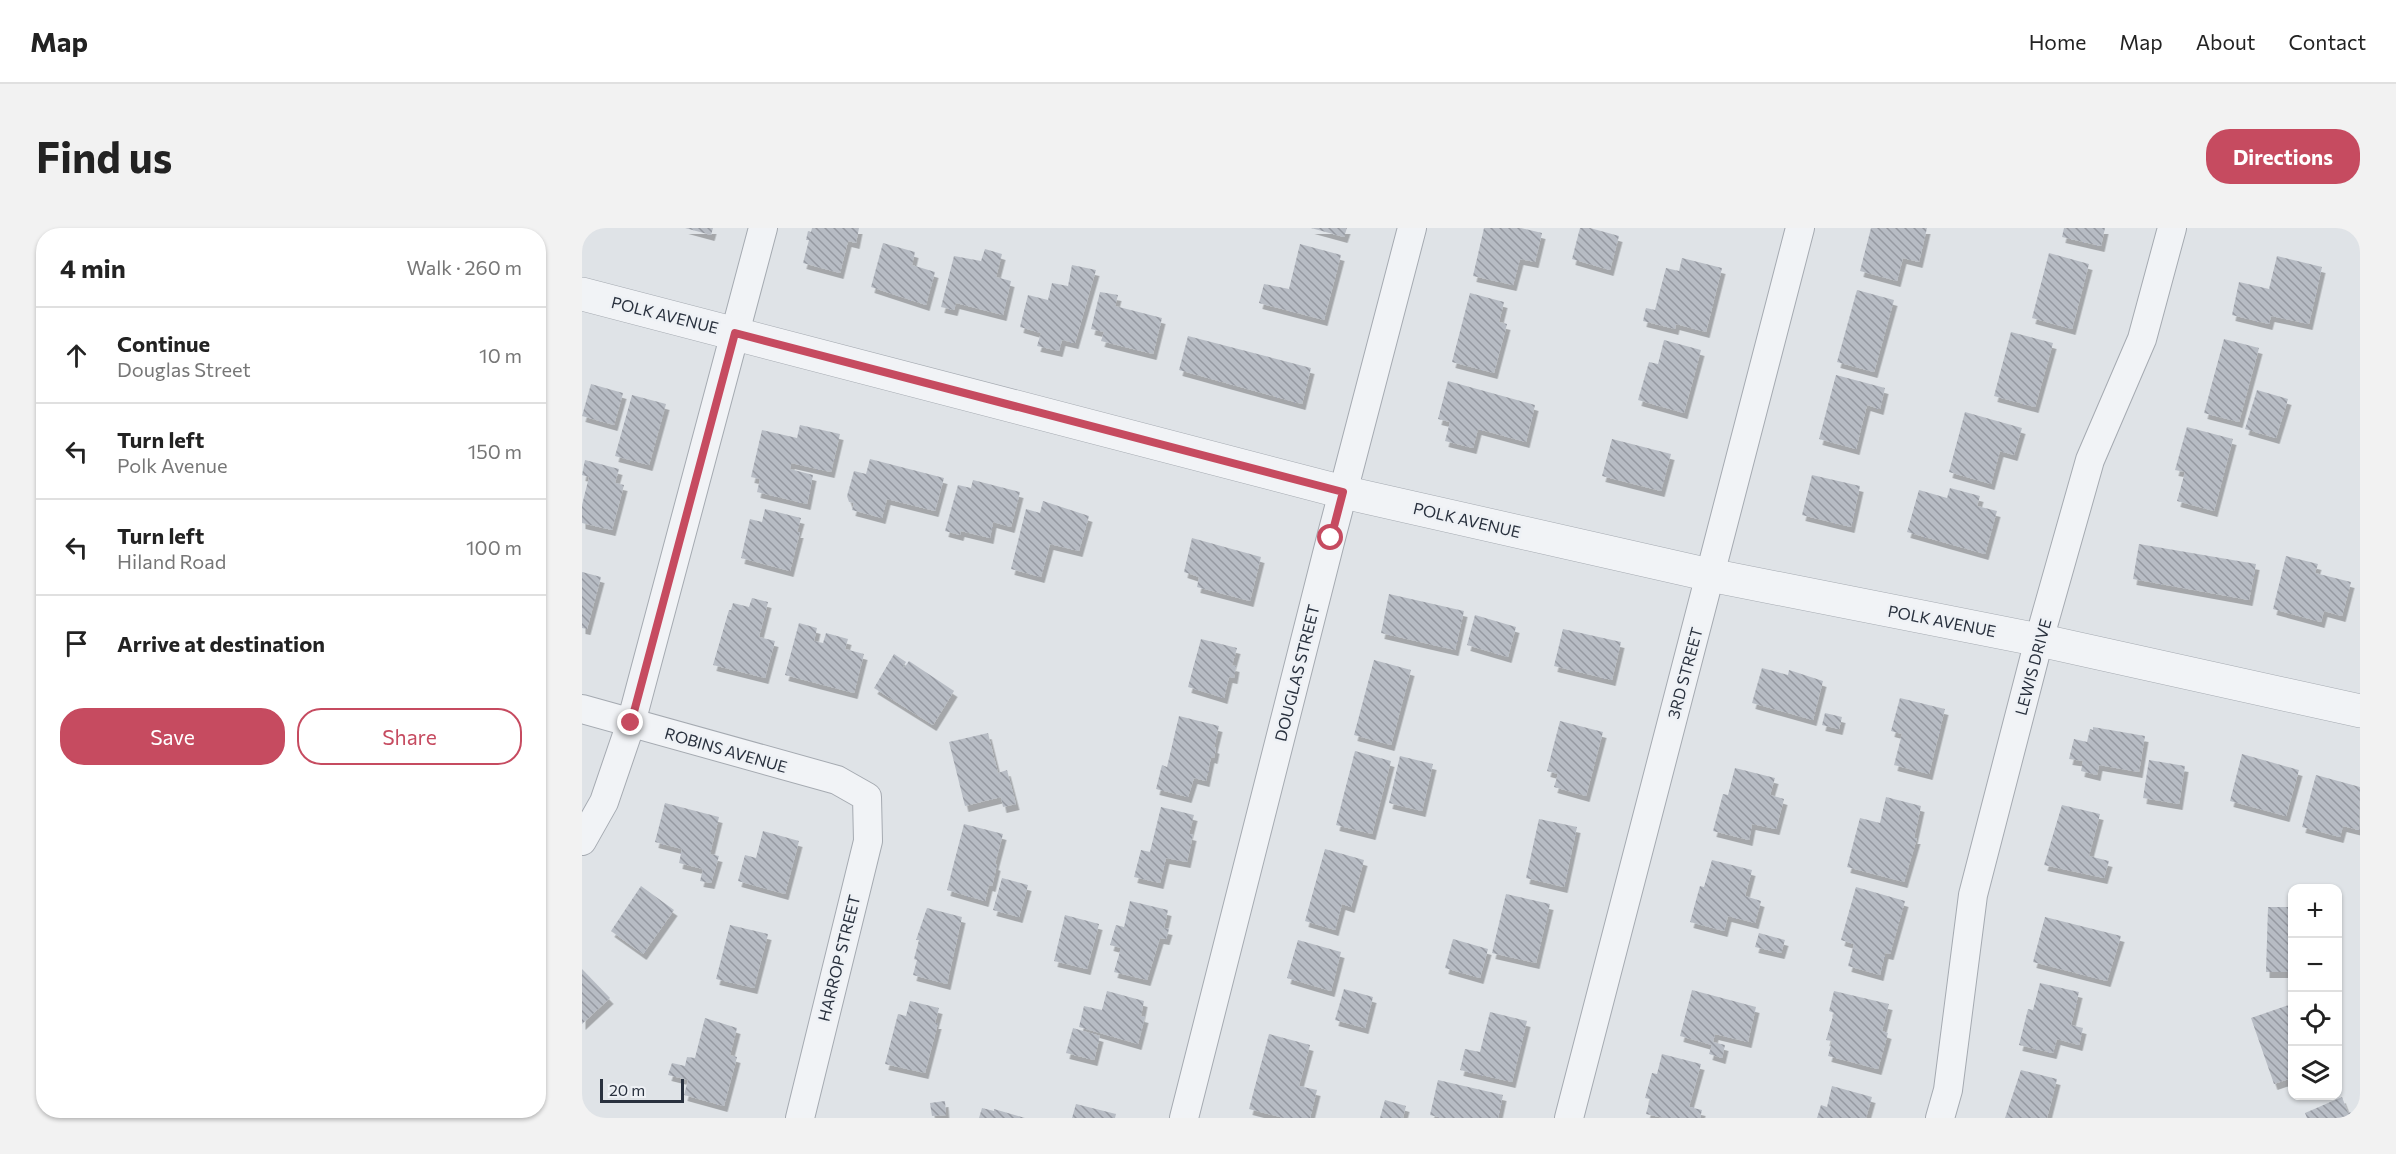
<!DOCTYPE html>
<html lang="en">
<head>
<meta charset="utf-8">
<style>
  :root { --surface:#fff; --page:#f2f2f2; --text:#222; --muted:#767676; --line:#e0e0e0; --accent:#c64b60 }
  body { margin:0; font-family:Commissioner,sans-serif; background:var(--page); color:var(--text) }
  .controls { position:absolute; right:18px; bottom:18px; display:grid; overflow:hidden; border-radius:12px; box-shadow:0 2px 4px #0004 }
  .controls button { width:54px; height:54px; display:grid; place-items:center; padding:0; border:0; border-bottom:2px solid var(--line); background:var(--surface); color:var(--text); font:30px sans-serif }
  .scale { position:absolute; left:18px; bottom:15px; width:84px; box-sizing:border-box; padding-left:6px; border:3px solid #29313e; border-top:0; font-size:16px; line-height:21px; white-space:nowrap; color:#29313e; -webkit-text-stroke:4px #eef1f5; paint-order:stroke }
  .stop { position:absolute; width:18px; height:18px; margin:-14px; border:4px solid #c64b60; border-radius:50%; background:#fff }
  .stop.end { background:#c64b60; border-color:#fff; box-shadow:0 2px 6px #0008 }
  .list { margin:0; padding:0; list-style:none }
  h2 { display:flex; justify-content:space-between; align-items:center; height:78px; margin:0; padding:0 24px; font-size:26px }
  h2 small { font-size:20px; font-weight:400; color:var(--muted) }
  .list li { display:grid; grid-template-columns:39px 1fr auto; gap:18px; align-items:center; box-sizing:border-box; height:96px; padding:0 24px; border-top:2px solid var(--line) }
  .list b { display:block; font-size:22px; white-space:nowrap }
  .list p { margin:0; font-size:20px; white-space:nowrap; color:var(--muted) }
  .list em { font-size:20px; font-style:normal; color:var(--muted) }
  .actions { display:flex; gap:12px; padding:18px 24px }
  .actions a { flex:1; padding:14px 0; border:2px solid var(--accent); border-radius:24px; text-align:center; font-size:21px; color:var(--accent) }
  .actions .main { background:var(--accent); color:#fff }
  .icon { flex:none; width:33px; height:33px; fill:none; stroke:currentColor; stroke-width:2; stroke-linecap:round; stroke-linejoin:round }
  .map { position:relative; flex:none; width:1778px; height:890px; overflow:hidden; border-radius:24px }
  header { display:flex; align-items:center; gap:36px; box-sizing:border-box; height:84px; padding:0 30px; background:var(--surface); border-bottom:2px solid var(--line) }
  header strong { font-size:28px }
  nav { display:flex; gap:33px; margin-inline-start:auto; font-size:21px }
  .intro { display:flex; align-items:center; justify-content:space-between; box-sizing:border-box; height:144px; padding:0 36px }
  h1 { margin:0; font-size:42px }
  .button { padding:15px 27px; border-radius:24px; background:var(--accent); color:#fff; font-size:21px; font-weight:700 }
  main { display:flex; gap:36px; padding:0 36px }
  aside { flex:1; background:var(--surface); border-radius:24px; box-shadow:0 2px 4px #0004 }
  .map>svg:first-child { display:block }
  .building { fill:url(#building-back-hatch); filter:url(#shadow) }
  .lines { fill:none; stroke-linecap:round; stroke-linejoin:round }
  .minor-casing { stroke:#a5aab1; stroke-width:30 }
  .tertiary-casing { stroke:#a5aab1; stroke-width:34 }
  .minor { stroke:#f1f3f6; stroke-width:28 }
  .tertiary { stroke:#f1f3f6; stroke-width:33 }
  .route { stroke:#c64b60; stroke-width:8 }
  .labels { text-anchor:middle; stroke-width:5; stroke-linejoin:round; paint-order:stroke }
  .street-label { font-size:16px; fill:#29313e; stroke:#eef1f5 }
</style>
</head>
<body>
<header>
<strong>Map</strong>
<nav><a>Home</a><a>Map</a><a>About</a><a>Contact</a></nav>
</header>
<div class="intro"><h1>Find us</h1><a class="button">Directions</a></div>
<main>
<aside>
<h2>4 min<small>Walk · 260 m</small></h2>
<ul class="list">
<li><svg class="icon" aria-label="ahead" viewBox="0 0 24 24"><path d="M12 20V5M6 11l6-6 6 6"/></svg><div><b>Continue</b><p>Douglas Street</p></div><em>10 m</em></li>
<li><svg class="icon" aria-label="left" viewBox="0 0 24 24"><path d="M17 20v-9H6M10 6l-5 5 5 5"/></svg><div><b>Turn left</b><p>Polk Avenue</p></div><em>150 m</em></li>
<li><svg class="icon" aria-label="left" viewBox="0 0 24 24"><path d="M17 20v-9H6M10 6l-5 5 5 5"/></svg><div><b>Turn left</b><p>Hiland Road</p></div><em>100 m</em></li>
<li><svg class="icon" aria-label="arrive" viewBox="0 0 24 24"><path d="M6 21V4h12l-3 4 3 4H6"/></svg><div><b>Arrive at destination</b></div></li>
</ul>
<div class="actions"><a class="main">Save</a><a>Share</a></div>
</aside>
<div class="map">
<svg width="1778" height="890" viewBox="0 0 1778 890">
  <defs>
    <pattern id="building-back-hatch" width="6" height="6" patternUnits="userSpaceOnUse" patternTransform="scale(1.5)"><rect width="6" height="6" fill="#b7bcc4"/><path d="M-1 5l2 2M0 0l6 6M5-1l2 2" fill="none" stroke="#9599a1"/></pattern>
    <filter id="shadow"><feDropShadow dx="3.5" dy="6" stdDeviation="0" flood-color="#0004"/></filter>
  </defs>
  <rect width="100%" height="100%" fill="#dfe3e7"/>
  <g class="building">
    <polygon points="103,0 131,0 129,7"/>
    <polygon points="230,0 277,0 274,15 266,13 258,45 221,35 227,12 224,12 226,3 229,4"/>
    <polygon points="729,0 765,0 762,9"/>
    <polygon points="902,0 939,0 960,5 953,34 938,31 931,57 891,48"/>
    <polygon points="998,0 1008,0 1037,8 1028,42 990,31"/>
    <polygon points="1289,0 1345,0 1337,34 1321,30 1315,53 1278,43"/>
    <polygon points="1482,0 1523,0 1519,18 1480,9"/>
    <polygon points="301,15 333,24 330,37 353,44 344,77 289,59"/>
    <polygon points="718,16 759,27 742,92 677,75 682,56 707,61"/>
    <polygon points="403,21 420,26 414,49 429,53 421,87 374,75 372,82 359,79 372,28 399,33"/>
    <polygon points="1467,25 1507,36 1490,101 1450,90"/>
    <polygon points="1695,28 1740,39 1727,96 1689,88 1687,96 1650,87 1657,54 1687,61"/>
    <polygon points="1100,30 1140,40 1124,104 1094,96 1093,101 1061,93 1064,80 1073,82 1084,40 1097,43"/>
    <polygon points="490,37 514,42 493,115 480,112 477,123 455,118 459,105 438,99 446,67 466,72 470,55 486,58"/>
    <polygon points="1275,62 1312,72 1292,144 1255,134"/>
    <polygon points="518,64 536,67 533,78 580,90 571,126 519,113 522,104 509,101"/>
    <polygon points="888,65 922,74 917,94 925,96 912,145 870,134"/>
    <polygon points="1429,104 1471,115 1453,179 1412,168"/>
    <polygon points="606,108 729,140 720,176 597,142"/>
    <polygon points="1642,111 1677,120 1657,194 1622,185"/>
    <polygon points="1082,112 1119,122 1102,185 1056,172 1067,134 1076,136"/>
    <polygon points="1254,147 1303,160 1298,181 1285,177 1274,221 1237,211"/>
    <polygon points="866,153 953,177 944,214 896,201 891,220 863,213 868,194 856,191"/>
    <polygon points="9,156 41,165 32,197 0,188"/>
    <polygon points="1675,162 1706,171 1694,210 1663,201"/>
    <polygon points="50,167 84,176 67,237 33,228"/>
    <polygon points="1383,184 1440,200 1432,227 1418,223 1409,256 1367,244"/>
    <polygon points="218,197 258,206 249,244 209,235 208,241 231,247 225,276 175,264 178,251 169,249 180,202 215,210"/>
    <polygon points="1605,199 1651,211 1632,283 1595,273 1603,244 1593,242"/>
    <polygon points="1030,211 1089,226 1079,263 1020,248"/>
    <polygon points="288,231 362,250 353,283 305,271 300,290 270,282 272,275 267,274 265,268 272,243 284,246"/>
    <polygon points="3,232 37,241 33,255 42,257 30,302 0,295 0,277 7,249 0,247"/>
    <polygon points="1230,247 1278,258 1269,299 1220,287"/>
    <polygon points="391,252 438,264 429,299 411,294 408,310 379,303 378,307 363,303 376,257 389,260"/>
    <polygon points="1368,260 1398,268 1395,278 1415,283 1403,326 1325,304 1337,262 1365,270"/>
    <polygon points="461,273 507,288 497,323 468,316 459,349 429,341 444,281 458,285"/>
    <polygon points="183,281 219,290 215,304 218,304 208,343 159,330 168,291 180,294"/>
    <polygon points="610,310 679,329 668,373 615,359 617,349 602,344"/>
    <polygon points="1557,316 1674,336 1667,372 1551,351"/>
    <polygon points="1704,328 1736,336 1733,345 1769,354 1760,388 1742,383 1739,394 1691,381"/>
    <polygon points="0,344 19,349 5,401 0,400"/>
    <polygon points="807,366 882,383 873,422 799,405"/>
    <polygon points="170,370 186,374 177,409 193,413 183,450 131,437 147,382 149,382 151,375 167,379"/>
    <polygon points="893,387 934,399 926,429 885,417"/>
    <polygon points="217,395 235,400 232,413 241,415 244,405 266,411 263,421 282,426 272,465 203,447"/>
    <polygon points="981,401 1039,414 1030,452 972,438"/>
    <polygon points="619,411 655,420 650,437 654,438 652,450 647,449 642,470 606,459"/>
    <polygon points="312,426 324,434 321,439 322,440 327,433 372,463 351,497 292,460"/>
    <polygon points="792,432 829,442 809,517 772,507"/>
    <polygon points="1180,440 1206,447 1207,442 1241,453 1231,492 1170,475"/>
    <polygon points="1318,470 1363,481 1347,546 1312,537 1320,506 1309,503"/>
    <polygon points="1243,485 1260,489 1257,501 1240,497"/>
    <polygon points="597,488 637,498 632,519 634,520 632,530 629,529 624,553 612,550 606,569 574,561 580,537 585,539"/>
    <polygon points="978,493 1021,504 1004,568 972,559 976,546 965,543"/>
    <polygon points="1511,499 1563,508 1557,544 1517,537 1515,547 1499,543 1501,533 1487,531 1492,511 1505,514 1508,501 1511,502"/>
    <polygon points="406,505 416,545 425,542 434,576 421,579 419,569 383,578 367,514"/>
    <polygon points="773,523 809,533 790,606 754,597"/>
    <polygon points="1660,526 1717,542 1704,588 1648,573"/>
    <polygon points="818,528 851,536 840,583 807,575"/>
    <polygon points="1567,532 1603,538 1597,576 1561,570"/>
    <polygon points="1153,540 1193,550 1188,567 1202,571 1194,601 1170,596 1167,612 1131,603 1141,566 1146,567"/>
    <polygon points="1734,547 1778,559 1777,602 1761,598 1758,609 1720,599"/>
    <polygon points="1304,569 1339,578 1332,610 1335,610 1322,654 1265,639 1278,590 1298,595"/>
    <polygon points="83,575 137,589 128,626 137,628 129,655 118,653 121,641 97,635 100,621 73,614"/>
    <polygon points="1480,577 1518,586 1507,628 1527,633 1522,650 1462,637"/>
    <polygon points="579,579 612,587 607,606 611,607 605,634 584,630 578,655 552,649 559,622 568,624"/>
    <polygon points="957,591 995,599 982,659 944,650"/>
    <polygon points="382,596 421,606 413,636 415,637 410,658 407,657 403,673 365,662"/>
    <polygon points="181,603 217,613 203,666 156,653 163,627 174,630"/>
    <polygon points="743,621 782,632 769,679 760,676 753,702 723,693"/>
    <polygon points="1130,632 1170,642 1163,668 1179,673 1173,695 1146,688 1142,703 1108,694 1118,658 1122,659"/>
    <polygon points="420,650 446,657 437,689 411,682"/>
    <polygon points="59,658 92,682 61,726 29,703"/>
    <polygon points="1274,659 1323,673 1308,726 1303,725 1298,747 1266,738 1272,716 1259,712"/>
    <polygon points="924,666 968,676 954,735 910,725"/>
    <polygon points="548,673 586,682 582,700 587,701 584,711 578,710 565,752 532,744 539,720 528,717 534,697 542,699"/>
    <polygon points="1686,679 1710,679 1710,744 1684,744"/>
    <polygon points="345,680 380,689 365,756 331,747 335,732 332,731 337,712 334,712"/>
    <polygon points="483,687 517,696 505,741 472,733"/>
    <polygon points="1463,689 1539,708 1525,753 1451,734"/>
    <polygon points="148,697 186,706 172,760 134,751"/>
    <polygon points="1177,705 1203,712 1199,725 1173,719"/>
    <polygon points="871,711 906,721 898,750 863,740"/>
    <polygon points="716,712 759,724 749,763 705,750"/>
    <polygon points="0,741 28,770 0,796"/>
    <polygon points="1458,755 1497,764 1489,797 1501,800 1497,817 1475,811 1471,825 1437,817 1446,781 1451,782"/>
    <polygon points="762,761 791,769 783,800 753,792"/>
    <polygon points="1110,762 1174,779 1166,814 1133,806 1131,814 1143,817 1140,830 1127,826 1130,817 1098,808"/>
    <polygon points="525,763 562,773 559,788 563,789 556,816 497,799 502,778 520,782"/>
    <polygon points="1252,763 1307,776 1300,803 1306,805 1296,841 1246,828 1250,813 1244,812 1252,785 1247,783"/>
    <polygon points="328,773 357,780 353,795 356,795 343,845 303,836 316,786 324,788"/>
    <polygon points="1710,776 1710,850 1692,856 1669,790"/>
    <polygon points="908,784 945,793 930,854 878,842 883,821 898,824"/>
    <polygon points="123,790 155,800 148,827 155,829 142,878 102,867 106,852 86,847 90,835 103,838 105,829 113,830"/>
    <polygon points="491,800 518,808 512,832 484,825"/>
    <polygon points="687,806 728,817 717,858 735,862 728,890 702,890 667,881"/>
    <polygon points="1080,826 1119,836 1107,879 1120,882 1118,890 1082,890 1064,886 1068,871 1063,870 1070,845 1075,846"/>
    <polygon points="1439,842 1475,851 1465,890 1423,890"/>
    <polygon points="856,852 921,867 916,890 861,890 848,887"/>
    <polygon points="1250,858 1290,869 1284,890 1235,890 1239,877 1245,879"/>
    <polygon points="1760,869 1766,885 1769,884 1772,890 1725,890 1723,885"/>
    <polygon points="803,872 824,878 821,890 798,890"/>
    <polygon points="363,873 364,887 350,888 348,875"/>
    <polygon points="494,876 534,886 533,890 490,890"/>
    <polygon points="400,880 412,883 412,881 443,890 397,890"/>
  </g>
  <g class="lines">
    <defs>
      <g id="minor">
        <polyline points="0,481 255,552 285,569 286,613 218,890"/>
        <polyline points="0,613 22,574 49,495 181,0"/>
        <polyline points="602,890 749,310 830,0"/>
        <polyline points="987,890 1218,0"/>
        <polyline points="1358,890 1366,862 1391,667 1457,412 1508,232 1560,111 1590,0"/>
      </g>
      <polyline id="tertiary" points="0,66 761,264 1128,347 1457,412 1778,483"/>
    </defs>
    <use href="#minor" class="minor-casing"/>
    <use href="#tertiary" class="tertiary-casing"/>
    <use href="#minor" class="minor"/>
    <use href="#tertiary" class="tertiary"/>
  </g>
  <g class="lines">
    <polyline class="route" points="49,495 153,105 761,264 749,310"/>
  </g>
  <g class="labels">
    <g class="street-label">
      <text transform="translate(83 87) rotate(14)" y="6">POLK AVENUE</text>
      <text transform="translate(885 292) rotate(13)" y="6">POLK AVENUE</text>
      <text transform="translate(1360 393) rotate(11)" y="6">POLK AVENUE</text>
      <text transform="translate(1451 439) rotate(-75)" y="6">LEWIS DRIVE</text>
      <text transform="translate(715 445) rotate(-76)" y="6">DOUGLAS STREET</text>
      <text transform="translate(1103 445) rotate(-75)" y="6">3RD STREET</text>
      <text transform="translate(144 522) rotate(16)" y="6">ROBINS AVENUE</text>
      <text transform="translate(257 730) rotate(-76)" y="6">HARROP STREET</text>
    </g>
  </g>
</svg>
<div class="controls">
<button>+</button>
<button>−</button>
<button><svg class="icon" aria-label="locate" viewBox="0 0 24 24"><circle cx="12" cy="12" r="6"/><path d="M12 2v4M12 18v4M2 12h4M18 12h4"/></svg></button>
<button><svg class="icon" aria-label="layers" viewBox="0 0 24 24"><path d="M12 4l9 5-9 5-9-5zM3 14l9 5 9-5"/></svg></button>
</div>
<div class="scale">20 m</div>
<div class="stop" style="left:749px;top:310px"></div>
<div class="stop end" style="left:49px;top:495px"></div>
</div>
</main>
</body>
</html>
